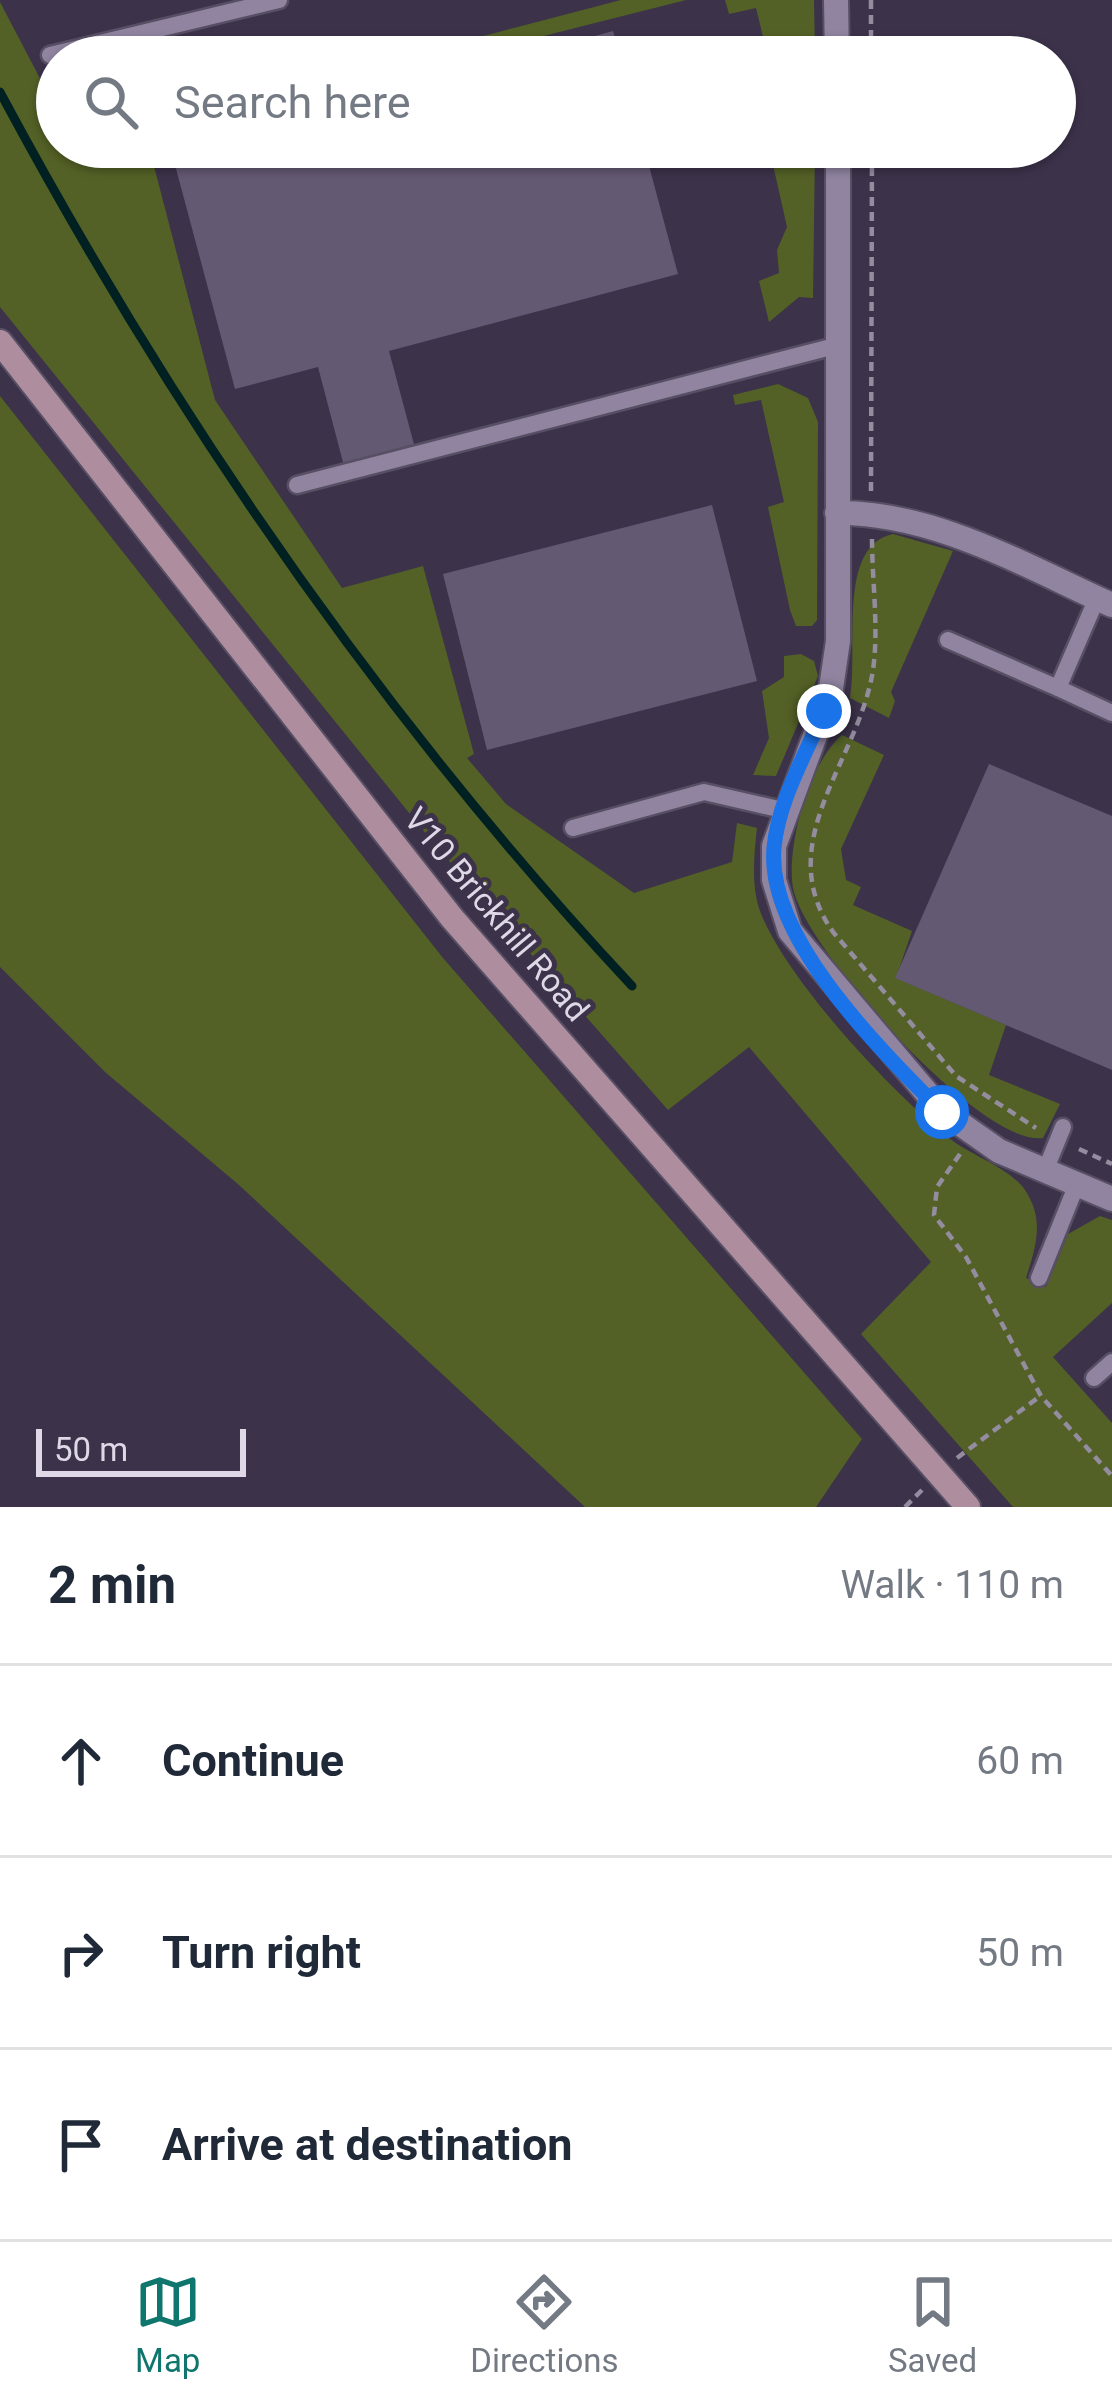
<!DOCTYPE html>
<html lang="en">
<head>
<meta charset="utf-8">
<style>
  :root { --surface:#fff; --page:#f6f6f7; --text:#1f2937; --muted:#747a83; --line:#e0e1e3; --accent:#0f766e }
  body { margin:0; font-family:Roboto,sans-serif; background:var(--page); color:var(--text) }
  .scale { position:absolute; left:36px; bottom:30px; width:210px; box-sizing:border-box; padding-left:12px; border:6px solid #ded8e7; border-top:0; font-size:33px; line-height:42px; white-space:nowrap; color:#ded8e7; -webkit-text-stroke:9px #3c324a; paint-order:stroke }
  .stop { position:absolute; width:36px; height:36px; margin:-27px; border:9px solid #1a73e8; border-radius:50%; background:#fff }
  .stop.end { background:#1a73e8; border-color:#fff; box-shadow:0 3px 12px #0008 }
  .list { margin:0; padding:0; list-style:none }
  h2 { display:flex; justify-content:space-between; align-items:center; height:156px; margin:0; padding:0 48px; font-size:51px }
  h2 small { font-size:39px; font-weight:400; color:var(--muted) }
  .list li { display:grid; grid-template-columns:78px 1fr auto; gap:36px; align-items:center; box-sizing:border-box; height:192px; padding:0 48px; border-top:3px solid var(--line) }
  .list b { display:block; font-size:45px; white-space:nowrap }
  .list em { font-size:39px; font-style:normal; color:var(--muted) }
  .icon { flex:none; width:66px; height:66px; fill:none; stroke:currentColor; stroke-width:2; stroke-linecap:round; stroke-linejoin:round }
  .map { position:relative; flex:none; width:1112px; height:1507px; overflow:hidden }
  .search { position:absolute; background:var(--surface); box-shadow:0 3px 9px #0004; left:36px; right:36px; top:36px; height:132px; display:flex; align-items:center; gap:30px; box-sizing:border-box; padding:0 42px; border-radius:66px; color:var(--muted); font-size:45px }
  .sheet { height:732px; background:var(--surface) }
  nav { display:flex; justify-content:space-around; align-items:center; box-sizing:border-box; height:168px; border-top:3px solid var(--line); background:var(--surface); font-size:33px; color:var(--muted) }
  nav a { display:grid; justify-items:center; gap:6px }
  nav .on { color:var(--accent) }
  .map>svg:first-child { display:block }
  .green { fill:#536126 }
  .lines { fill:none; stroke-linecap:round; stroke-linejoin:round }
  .stream { stroke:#002022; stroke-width:9 }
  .building { fill:#635973 }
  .lane-casing { stroke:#574f63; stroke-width:21 }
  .street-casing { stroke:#574f63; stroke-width:28 }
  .secondary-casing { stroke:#574f63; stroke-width:28 }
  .path { stroke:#948c9f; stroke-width:4.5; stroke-dasharray:9 6; stroke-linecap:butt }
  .lane { stroke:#9084a1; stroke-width:16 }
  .street { stroke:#9084a1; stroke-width:24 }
  .secondary { stroke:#ae8d9f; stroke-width:24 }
  .route { stroke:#1a73e8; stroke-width:15 }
  .labels { text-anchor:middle; stroke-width:10; stroke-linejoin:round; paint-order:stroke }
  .street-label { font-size:33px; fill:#ded8e7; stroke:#3c324a }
</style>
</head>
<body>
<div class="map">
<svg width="1112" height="1507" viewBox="0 0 1112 1507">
  <rect width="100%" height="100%" fill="#3c324a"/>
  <g class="green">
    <polygon points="621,0 686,0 461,57 403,57"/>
    <polygon points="725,0 814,0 815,57 768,57 756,8 729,14"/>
    <path d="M0 2 57 111V147H149L215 400 342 588 423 566 474 754 467 758 506 804 634 893 732 862 737 823 757 828C754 855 751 885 760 911 785 978 892 1093 949 1138 970 1155 1010 1168 1025 1190 1045 1220 1036 1246 1026 1278L1046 1287 1068 1234 1100 1216 1112 1220V1303L1053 1357 1112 1423V1507H1013L861 1334 931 1262 749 1047 668 1110 435 845 0 307Z"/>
    <polygon points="769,147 815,147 813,298 799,297 769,322 759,281 779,273 777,250 787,227"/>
    <polygon points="778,384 808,398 818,422 817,620 812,626 796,626 790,610 768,507 784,502 761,400 735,405 733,395"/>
    <polygon points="0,396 443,958 862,1439 816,1507 585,1507 239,1185 105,1072 0,967"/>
    <path d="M893 534 953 551 891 692 895 701 889 718 850 698C859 650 836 546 893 534Z"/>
    <polygon points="801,654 814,661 818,676 776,776 753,775 769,738 762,691 784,677 784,656"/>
    <path d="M842 735 884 755 841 849 846 880 861 887 853 905 912 931 896 978 1006 1025 989 1075 1060 1104 1043 1138C981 1148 803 946 793 888 786 846 809 763 842 735Z"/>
  </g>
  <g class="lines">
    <path class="stream" d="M0 92C173 415 382 718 632 986"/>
  </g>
  <g class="building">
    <polygon points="613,31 620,57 523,57 523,56"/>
    <polygon points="182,147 644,147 678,274 389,351 415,448 344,466 318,367 235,389 171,150"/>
    <polygon points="712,505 757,681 487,750 443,574"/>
    <polygon points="989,764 1112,816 1112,1070 895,978"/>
  </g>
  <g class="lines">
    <defs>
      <g id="lane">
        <polyline points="50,55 279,0"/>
        <polyline points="297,485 835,346"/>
        <polyline points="1097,598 1058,688 1112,713"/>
        <polyline points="948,640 1058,688"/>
        <polyline points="573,828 704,792 783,810"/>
        <polyline points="1045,1171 1063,1127"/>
        <polyline points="1039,1278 1077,1184"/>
        <polyline points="1094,1378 1112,1362"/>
      </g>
      <g id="street">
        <polyline points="836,0 837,57"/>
        <polyline points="838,147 838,641 830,695 774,846 774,880 790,931 942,1111 999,1151 1112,1199"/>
        <path d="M837 513C934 512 1025 566 1112 605"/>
      </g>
      <polyline id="secondary" points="0,342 452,918 968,1507"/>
    </defs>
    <use href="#lane" class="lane-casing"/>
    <use href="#street" class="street-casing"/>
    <use href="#secondary" class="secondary-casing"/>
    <g class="path">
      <polyline points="871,0 871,57"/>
      <polyline points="871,491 872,147"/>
      <path d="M872 539C872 581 879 628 873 670 859 761 770 842 833 932L956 1076 1036 1128"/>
      <polyline points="1079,1149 1112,1164"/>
      <polyline points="960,1154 937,1187 934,1215 966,1257 1041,1396 1112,1476"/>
      <polyline points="957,1458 1039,1397"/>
      <polyline points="905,1507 922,1490"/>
    </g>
    <use href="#lane" class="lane"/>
    <use href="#street" class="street"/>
    <use href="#secondary" class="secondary"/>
  </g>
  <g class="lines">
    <path class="route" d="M824 711C806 754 778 801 774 848 766 938 881 1050 942 1112"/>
  </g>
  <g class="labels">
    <g class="street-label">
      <text transform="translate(497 914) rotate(50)" y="12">V10 Brickhill Road</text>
    </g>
  </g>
</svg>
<div class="scale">50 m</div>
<div class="stop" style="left:942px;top:1112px"></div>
<div class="stop end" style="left:824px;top:711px"></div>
<div class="search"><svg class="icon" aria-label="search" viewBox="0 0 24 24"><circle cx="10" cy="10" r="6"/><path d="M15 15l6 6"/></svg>Search here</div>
</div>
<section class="sheet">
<h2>2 min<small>Walk · 110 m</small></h2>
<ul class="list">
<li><svg class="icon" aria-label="ahead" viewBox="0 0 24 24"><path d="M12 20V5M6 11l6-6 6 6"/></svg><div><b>Continue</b></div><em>60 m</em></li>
<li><svg class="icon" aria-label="right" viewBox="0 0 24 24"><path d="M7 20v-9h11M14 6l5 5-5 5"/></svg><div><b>Turn right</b></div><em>50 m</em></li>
<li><svg class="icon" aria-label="arrive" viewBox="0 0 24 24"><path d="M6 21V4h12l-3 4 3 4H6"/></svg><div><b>Arrive at destination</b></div></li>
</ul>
</section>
<nav>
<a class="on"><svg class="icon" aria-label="map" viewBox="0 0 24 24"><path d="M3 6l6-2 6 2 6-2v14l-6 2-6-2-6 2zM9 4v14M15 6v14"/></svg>Map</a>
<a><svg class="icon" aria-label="directions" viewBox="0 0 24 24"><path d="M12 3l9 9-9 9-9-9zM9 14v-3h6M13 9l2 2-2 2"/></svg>Directions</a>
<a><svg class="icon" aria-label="saved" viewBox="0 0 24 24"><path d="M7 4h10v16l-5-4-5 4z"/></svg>Saved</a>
</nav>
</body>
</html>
